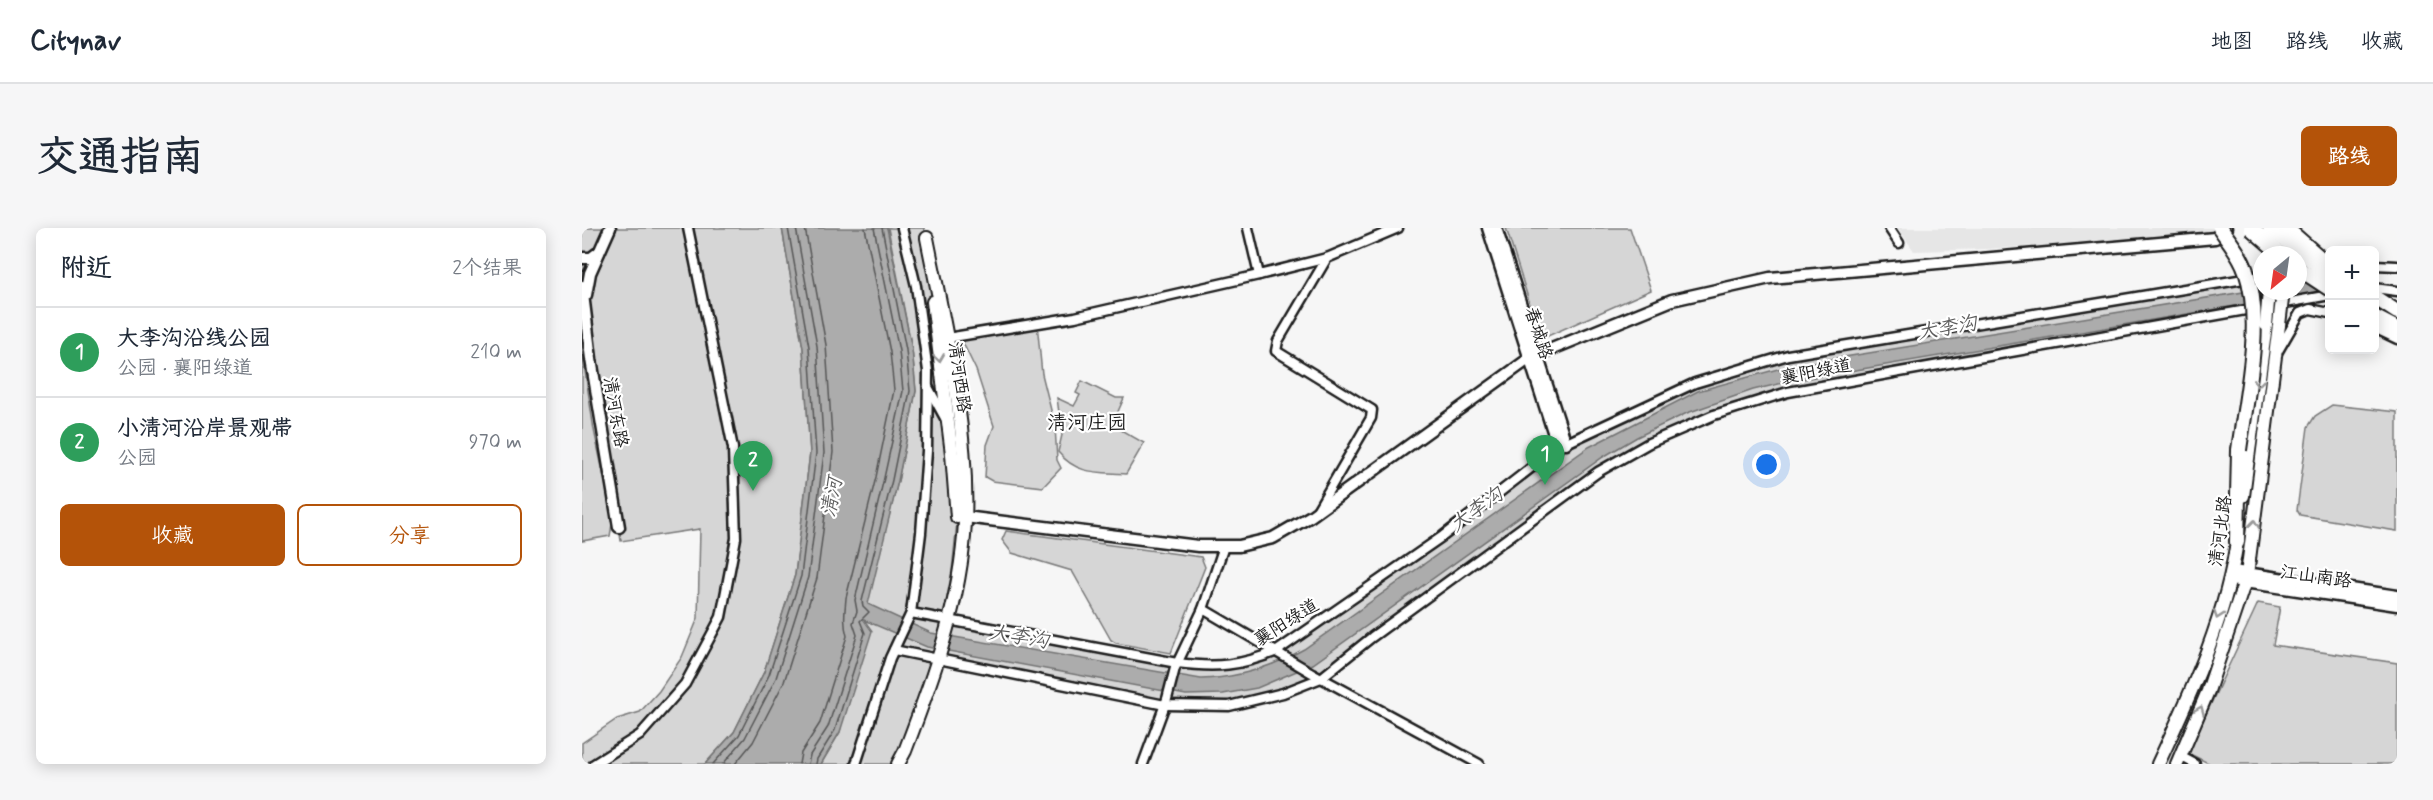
<!DOCTYPE html>
<html lang="zh">
<head>
<meta charset="utf-8">
<style>
  :root { --surface:#fff; --page:#f6f6f7; --text:#1f2937; --muted:#747a83; --line:#e0e1e3; --accent:#b45309 }
  body { margin:0; font-family:Mynerve,"LXGW WenKai TC",sans-serif; background:var(--page); color:var(--text) }
  .controls { position:absolute; right:18px; top:18px; display:grid; overflow:hidden; border-radius:9px; box-shadow:0 3px 15px #0003 }
  .controls button { width:54px; height:54px; display:grid; place-items:center; padding:0; border:0; border-bottom:2px solid var(--line); background:var(--surface); color:var(--text); font:30px sans-serif }
  .compass { position:absolute; left:1671px; top:18px; width:54px; height:54px; border-radius:50%; background:var(--surface); box-shadow:0 3px 15px #0003; rotate:209deg }
  .you { position:absolute; left:1185px; top:237px; width:21px; height:21px; margin:-15px; border:4px solid #fff; border-radius:50%; background:#1a73e8; box-shadow:0 0 0 9px #1a73e833 }
  .badge { display:grid; place-items:center; width:39px; height:39px; border-radius:50%; background:var(--accent); color:#fff; font-size:20px; font-weight:700 }
  .pin { position:absolute; translate:-50% -50px; filter:drop-shadow(0 2px 3px #0008) }
  .pin::after { content:''; position:absolute; top:32px; width:21px; height:18px; background:inherit; clip-path:polygon(0 0,100% 0,50% 100%) }
  .list { margin:0; padding:0; list-style:none }
  h2 { display:flex; justify-content:space-between; align-items:center; height:78px; margin:0; padding:0 24px; font-size:26px }
  h2 small { font-size:20px; font-weight:400; color:var(--muted) }
  .list li { display:grid; grid-template-columns:39px 1fr auto; gap:18px; align-items:center; box-sizing:border-box; height:90px; padding:0 24px; border-top:2px solid var(--line) }
  .list b { display:block; font-size:22px; white-space:nowrap }
  .list p { margin:0; font-size:20px; white-space:nowrap; color:var(--muted) }
  .list em { font-size:20px; font-style:normal; color:var(--muted) }
  .actions { display:flex; gap:12px; padding:18px 24px }
  .actions a { flex:1; padding:14px 0; border:2px solid var(--accent); border-radius:9px; text-align:center; font-size:21px; color:var(--accent) }
  .actions .main { background:var(--accent); color:#fff }
  .map { position:relative; flex:none; width:1815px; height:536px; overflow:hidden; border-radius:9px }
  header { display:flex; align-items:center; gap:36px; box-sizing:border-box; height:84px; padding:0 30px; background:var(--surface); border-bottom:2px solid var(--line) }
  header strong { font-size:28px }
  nav { display:flex; gap:33px; margin-inline-start:auto; font-size:21px }
  .intro { display:flex; align-items:center; justify-content:space-between; box-sizing:border-box; height:144px; padding:0 36px }
  h1 { margin:0; font-size:42px }
  .button { padding:15px 27px; border-radius:9px; background:var(--accent); color:#fff; font-size:21px; font-weight:700 }
  main { display:flex; gap:36px; padding:0 36px }
  aside { flex:1; background:var(--surface); border-radius:9px; box-shadow:0 3px 15px #0003 }
  .map>svg:first-child { display:block }
  .built { fill:#e6e6e6 }
  .green { fill:#d6d6d6; stroke:#797979; stroke-width:1.5 }
  .water { fill:#acacac; stroke:#727272; stroke-width:1.5 }
  .lines { fill:none; stroke-linecap:round; stroke-linejoin:round }
  .shore { stroke:#565656; stroke-width:1.5 }
  .minor-casing { stroke:#1c1c1c; stroke-width:13 }
  .tertiary-casing { stroke:#1c1c1c; stroke-width:15 }
  .secondary-casing { stroke:#1c1c1c; stroke-width:16 }
  .trunk-casing { stroke:#1c1c1c; stroke-width:18 }
  .minor { stroke:#fff; stroke-width:8 }
  .tertiary { stroke:#fff; stroke-width:10 }
  .secondary { stroke:#fff; stroke-width:12 }
  .trunk { stroke:#fff; stroke-width:14 }
  .secondary-bridge-casing { stroke:#1c1c1c; stroke-width:16; stroke-linecap:butt }
  .trunk-bridge-casing { stroke:#1c1c1c; stroke-width:18; stroke-linecap:butt }
  .secondary-bridge { stroke:#fff; stroke-width:12 }
  .trunk-bridge { stroke:#fff; stroke-width:14 }
  .oneway { stroke:#999 }
  .labels { text-anchor:middle; stroke-width:4.5; stroke-linejoin:round; paint-order:stroke }
  .street-label { font-size:18px; fill:#1c1c1c; stroke:#fff }
  .water-label { font-size:20px; font-style:italic; fill:#5d5d5d; stroke:#fff }
  .neighbourhood-label { font-size:20px; fill:#1c1c1c; stroke:#fff }
</style>
</head>
<body>
<header>
<strong>Citynav</strong>
<nav><a>地图</a><a>路线</a><a>收藏</a></nav>
</header>
<div class="intro"><h1>交通指南</h1><a class="button">路线</a></div>
<main>
<aside>
<h2>附近<small>2个结果</small></h2>
<ul class="list">
<li><span class="badge" style="background:#2e9e5b">1</span><div><b>大李沟沿线公园</b><p>公园 · 襄阳绿道</p></div><em>210 m</em></li>
<li><span class="badge" style="background:#2e9e5b">2</span><div><b>小清河沿岸景观带</b><p>公园</p></div><em>970 m</em></li>
</ul>
<div class="actions"><a class="main">收藏</a><a>分享</a></div>
</aside>
<div class="map">
<svg width="1815" height="536" viewBox="0 0 1815 536">
  <rect width="100%" height="100%" fill="#f6f6f6"/>
  <filter id="ink" filterUnits="userSpaceOnUse"><feTurbulence type="fractalNoise" baseFrequency=".0167" numOctaves="2"/><feDisplacementMap in="SourceGraphic" scale="12" xChannelSelector="R" yChannelSelector="G"/><feConvolveMatrix kernelMatrix="1 2 1 2 8 2 1 2 1" color-interpolation-filters="sRGB"/></filter>
  <g filter="url(#ink)">
    <polygon class="built" points="1316,0 1636,0 1631,7 1408,21 1332,23"/>
    <g class="green">
      <polygon points="0,0 200,0 221,120 228,225 213,347 182,444 152,504 123,536 0,536 0,515 35,491 58,484 77,463 100,429 116,390 118,301 39,313 0,58"/>
      <polygon points="306,0 342,0 345,10 375,294 370,343 361,390 632,439 695,423 861,308 976,219 1113,155 1206,127 1680,51 1680,63 1716,63 1716,45 1747,67 1206,164 1132,187 1016,244 739,450 647,478 583,477 354,434 312,536 239,536 258,504 281,391 316,253 334,163 330,121"/>
      <polygon points="924,0 1048,0 1069,62 959,111"/>
      <polygon points="455,95 460,146 473,198 475,232 479,240 461,259 410,253 403,249 405,217 412,198 394,142 381,115 384,106"/>
      <polygon points="0,124 12,202 31,291 28,308 0,313"/>
      <path d="M500 153 534 170H542L530 197 562 215 544 246C516 244 495 247 476 224L480 207 475 170 492 178 498 167 494 165Z"/>
      <polygon points="1750,177 1815,184 1815,303 1718,287 1715,282 1726,199 1733,188"/>
      <polygon points="424,303 619,329 623,339 589,425 534,415 529,412 490,343 430,325 420,312"/>
      <polygon points="1676,375 1698,379 1691,417 1815,435 1815,536 1628,536 1606,525"/>
    </g>
    <path class="water" d="M200 0H305L330 121 334 163 316 253 286 376 349 405 619 451C656 450 690 439 722 421L1007 219 1116 163 1207 138 1680 61V63H1716V55L1747 50V62L1209 153 1171 162 1105 185 1055 209 1021 229 731 436 675 460 641 466 604 467 345 419 282 392 290 403 258 504 239 536H123L152 504 182 444 213 347 228 225 221 120Z"/>
    <g class="lines">
      <g class="shore">
        <polyline points="131,536 157,507 187,447 219,348 234,225 227,119 206,0"/>
        <polyline points="141,536 163,510 194,450 226,349 242,225 235,118 214,0"/>
        <polyline points="153,536 171,514 202,454 235,350 251,224 244,117 223,0"/>
        <path d="M217 536 219 525 238 495 265 408C261 395 263 383 264 370L294 249 312 162 308 124 283 0"/>
        <polyline points="226,536 228,527 246,499 275,407 271,395 275,383 273,372 302,250 321,163 317,123 292,0"/>
        <polyline points="234,536 235,531 253,502 283,405 278,393 287,384 281,378 280,373 310,252 328,163 324,122 300,0"/>
      </g>
      <defs>
        <g id="minor">
          <polyline points="666,0 677,47"/>
          <polyline points="1307,0 1317,15"/>
          <polyline points="1792,37 1815,38"/>
          <polyline points="1792,60 1815,63"/>
          <polyline points="1792,100 1815,111"/>
          <polyline points="365,110 493,89 677,47 745,30 816,0"/>
          <polyline points="1696,123 1718,85 1728,81 1748,85"/>
          <polyline points="346,159 363,190"/>
          <polyline points="736,281 789,190 790,182 694,123 696,113 745,30"/>
          <polyline points="621,381 642,318"/>
          <path d="M329 385 595 435C635 440 658 438 695 423L861 308 976 219 1113 155 1206 127 1680 48"/>
          <polyline points="312,422 583,477 647,478 701,465 739,450 790,409 1016,244 1067,215 1132,187 1206,164 1748,67"/>
          <polyline points="1598,528 1613,536"/>
          <polyline points="12,536 58,507 103,456 139,389 154,310 151,220 106,0"/>
          <polyline points="274,536 308,430 329,385 339,305 345,223 346,143 334,58 320,0"/>
          <polyline points="561,536 585,471 593,440 621,381 730,445 897,536"/>
        </g>
        <g id="tertiary">
          <polyline points="906,0 976,219"/>
          <polyline points="914,0 984,216"/>
          <polyline points="0,30 9,30 17,24"/>
          <polyline points="0,58 9,131 37,299"/>
          <polyline points="4,67 8,45 28,0"/>
          <polyline points="375,288 616,318 657,318 691,310 729,288 948,130 1090,72 1188,50 1633,10 1644,0"/>
          <polyline points="1651,343 1815,368"/>
          <polyline points="1649,352 1815,377"/>
        </g>
        <g id="secondary">
          <polyline points="351,74 370,226 375,289"/>
          <polyline points="1661,268 1684,97"/>
          <path d="M316 536 323 523C351 450 379 374 383 294 387 200 363 101 345 10"/>
          <path d="M1576 536C1610 463 1646 386 1656 306"/>
          <polyline points="1595,536 1626,463 1665,347 1697,97"/>
        </g>
        <g id="trunk">
          <polyline points="1792,69 1815,84"/>
          <polyline points="1792,89 1815,101"/>
          <polyline points="1655,314 1657,222"/>
        </g>
      </defs>
      <use href="#minor" class="minor-casing"/>
      <use href="#tertiary" class="tertiary-casing"/>
      <use href="#secondary" class="secondary-casing"/>
      <use href="#trunk" class="trunk-casing"/>
      <use href="#minor" class="minor"/>
      <use href="#tertiary" class="tertiary"/>
      <use href="#secondary" class="secondary"/>
      <use href="#trunk" class="trunk"/>
      <defs>
        <g id="secondary-bridge">
          <polyline points="1684,97 1687,63"/>
          <polyline points="1697,97 1701,63"/>
        </g>
        <g id="trunk-bridge">
          <path d="M1638 0C1647 13 1659 27 1664 43 1682 94 1664 169 1657 222"/>
          <polyline points="1669,0 1700,27"/>
          <polyline points="1688,0 1748,47"/>
          <polyline points="1704,0 1737,29"/>
          <polyline points="1716,40 1748,61"/>
        </g>
      </defs>
      <use href="#secondary-bridge" class="secondary-bridge-casing"/>
      <use href="#trunk-bridge" class="trunk-bridge-casing"/>
      <use href="#secondary-bridge" class="secondary-bridge"/>
      <use href="#trunk-bridge" class="trunk-bridge"/>
    </g>
    <defs><path id="oneway-chevron" d="M-2-3.5L2.5 0L-2 3.5" fill="none" stroke-width="1.6" stroke-linecap="round" stroke-linejoin="round" transform="scale(1.5)"/></defs>
    <g class="oneway">
      <use href="#oneway-chevron" transform="translate(357 130) rotate(82)"/>
      <use href="#oneway-chevron" transform="translate(1676 155) rotate(97)"/>
      <use href="#oneway-chevron" transform="translate(1672 296) rotate(-83)"/>
      <use href="#oneway-chevron" transform="translate(1636 387) rotate(109)"/>
      <use href="#oneway-chevron" transform="translate(1618 482) rotate(-67)"/>
    </g>
  </g>
  <g class="labels">
    <g class="street-label">
      <text transform="translate(957 105) rotate(72)" y="6">春城路</text>
      <text transform="translate(1234 143) rotate(-11)" y="6">襄阳绿道</text>
      <text transform="translate(378 149) rotate(82)" y="6">清河西路</text>
      <text transform="translate(34 184) rotate(80)" y="6">清河东路</text>
      <text transform="translate(1638 303) rotate(-82)" y="6">清河北路</text>
      <text transform="translate(1734 348) rotate(8)" y="6">江山南路</text>
      <text transform="translate(704 394) rotate(-32)" y="6">襄阳绿道</text>
    </g>
    <g class="water-label">
      <text transform="translate(1365 99) rotate(-10)" y="7">大李沟</text>
      <text transform="translate(249 269) rotate(-79)" y="7">清河</text>
      <text transform="translate(894 281) rotate(-36)" y="7">大李沟</text>
      <text transform="translate(437 408) rotate(9)" y="7">大李沟</text>
    </g>
    <g class="neighbourhood-label">
      <text x="505" y="201">清河庄园</text>
    </g>
  </g>
</svg>
<div class="controls">
<button>+</button>
<button>−</button>
</div>
<svg class="compass" viewBox="-18 -18 36 36"><path d="M0-13l5 13h-10z" fill="#e53935"/><path d="M0 13l5-13h-10z" fill="#747a83"/></svg>
<div class="you"></div>
<div class="pin badge" style="left:963px;top:257px;background:#2e9e5b">1</div>
<div class="pin badge" style="left:171px;top:263px;background:#2e9e5b">2</div>
</div>
</main>
</body>
</html>
